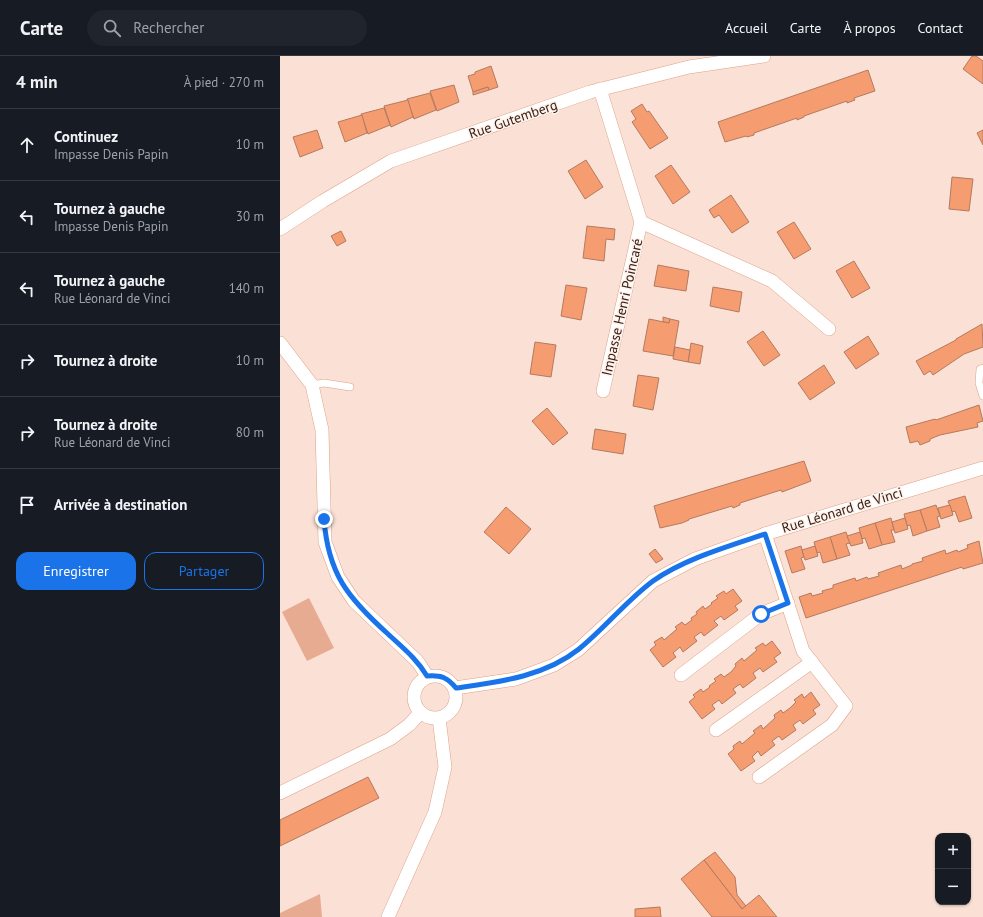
<!DOCTYPE html>
<html lang="fr">
<head>
<meta charset="utf-8">
<style>
  :root { --surface:#171b24; --page:#20242c; --text:#f1f3f6; --muted:#9ea1a6; --line:#363941; --accent:#1a73e8 }
  body { margin:0; font-family:"PT Sans",sans-serif; background:var(--page); color:var(--text) }
  .controls { position:absolute; right:12px; bottom:12px; display:grid; overflow:hidden; border-radius:8px; box-shadow:0 1px 3px #0004 }
  .controls button { width:36px; height:36px; display:grid; place-items:center; padding:0; border:0; border-bottom:1px solid var(--line); background:var(--surface); color:var(--text); font:20px sans-serif }
  .stop { position:absolute; width:12px; height:12px; margin:-9px; border:3px solid #1a73e8; border-radius:50%; background:#fff }
  .stop.end { background:#1a73e8; border-color:#fff; box-shadow:0 1px 4px #0008 }
  .list { margin:0; padding:0; list-style:none }
  h2 { display:flex; justify-content:space-between; align-items:center; height:52px; margin:0; padding:0 16px; font-size:17px }
  h2 small { font-size:13px; font-weight:400; color:var(--muted) }
  .list li { display:grid; grid-template-columns:26px 1fr auto; gap:12px; align-items:center; box-sizing:border-box; height:72px; padding:0 16px; border-top:1px solid var(--line) }
  .list b { display:block; font-size:15px; white-space:nowrap }
  .list p { margin:0; font-size:13px; white-space:nowrap; color:var(--muted) }
  .list em { font-size:13px; font-style:normal; color:var(--muted) }
  .actions { display:flex; gap:8px; padding:12px 16px }
  .actions a { flex:1; padding:9px 0; border:1px solid var(--accent); border-radius:12px; text-align:center; font-size:14px; color:var(--accent) }
  .actions .main { background:var(--accent); color:#fff }
  .icon { flex:none; width:22px; height:22px; fill:none; stroke:currentColor; stroke-width:2; stroke-linecap:round; stroke-linejoin:round }
  .map { position:relative; flex:none; width:703px; height:861px; overflow:hidden }
  header { display:flex; align-items:center; gap:24px; box-sizing:border-box; height:56px; padding:0 20px; background:var(--surface); border-bottom:1px solid var(--line) }
  header strong { font-size:19px }
  nav { display:flex; gap:22px; margin-inline-start:auto; font-size:14px }
  .search { width:280px; height:36px; background:var(--page); display:flex; align-items:center; gap:10px; box-sizing:border-box; padding:0 14px; border-radius:22px; color:var(--muted); font-size:15px }
  main { display:flex }
  aside { flex:1; background:var(--surface) }
  .map>svg:first-child { display:block }
  .green { fill:#e6ab90 }
  .building { fill:#f69c71; stroke:#b47a5f }
  .lines { fill:none; stroke-linecap:round; stroke-linejoin:round }
  .lane-casing { stroke:#dda185; stroke-width:8 }
  .street-casing { stroke:#dda185; stroke-width:14 }
  .lane { stroke:#fff; stroke-width:7 }
  .street { stroke:#fff; stroke-width:13 }
  .route { stroke:#1a73e8; stroke-width:5 }
  .labels { text-anchor:middle; stroke-width:3; stroke-linejoin:round; paint-order:stroke }
  .street-label { font-size:14px; fill:#392217; stroke:#fff1eb }
</style>
</head>
<body>
<header>
<strong>Carte</strong>
<div class="search"><svg class="icon" aria-label="search" viewBox="0 0 24 24"><circle cx="10" cy="10" r="6"/><path d="M15 15l6 6"/></svg>Rechercher</div>
<nav><a>Accueil</a><a>Carte</a><a>À propos</a><a>Contact</a></nav>
</header>
<main>
<aside>
<h2>4 min<small>À pied · 270 m</small></h2>
<ul class="list">
<li><svg class="icon" aria-label="ahead" viewBox="0 0 24 24"><path d="M12 20V5M6 11l6-6 6 6"/></svg><div><b>Continuez</b><p>Impasse Denis Papin</p></div><em>10 m</em></li>
<li><svg class="icon" aria-label="left" viewBox="0 0 24 24"><path d="M17 20v-9H6M10 6l-5 5 5 5"/></svg><div><b>Tournez à gauche</b><p>Impasse Denis Papin</p></div><em>30 m</em></li>
<li><svg class="icon" aria-label="left" viewBox="0 0 24 24"><path d="M17 20v-9H6M10 6l-5 5 5 5"/></svg><div><b>Tournez à gauche</b><p>Rue Léonard de Vinci</p></div><em>140 m</em></li>
<li><svg class="icon" aria-label="right" viewBox="0 0 24 24"><path d="M7 20v-9h11M14 6l5 5-5 5"/></svg><div><b>Tournez à droite</b></div><em>10 m</em></li>
<li><svg class="icon" aria-label="right" viewBox="0 0 24 24"><path d="M7 20v-9h11M14 6l5 5-5 5"/></svg><div><b>Tournez à droite</b><p>Rue Léonard de Vinci</p></div><em>80 m</em></li>
<li><svg class="icon" aria-label="arrive" viewBox="0 0 24 24"><path d="M6 21V4h12l-3 4 3 4H6"/></svg><div><b>Arrivée à destination</b></div></li>
</ul>
<div class="actions"><a class="main">Enregistrer</a><a>Partager</a></div>
</aside>
<div class="map">
<svg width="703" height="861" viewBox="0 0 703 861">
  <rect width="100%" height="100%" fill="#fbe1d5"/>
  <g class="green">
    <polygon points="29,542 54,592 27,605 2,556"/>
    <polygon points="40,838 42,861 0,861 0,857"/>
  </g>
  <g class="building">
    <polygon points="692,0 696,0 703,5 703,28 683,13"/>
    <polygon points="211,10 218,31 209,34 208,31 193,36 188,20 195,18 195,16"/>
    <polygon points="588,14 595,35 574,42 575,44 567,47 567,45 524,60 524,61 517,64 517,62 474,77 474,79 467,81 466,80 445,86 438,66"/>
    <polygon points="174,29 179,46 157,55 150,35"/>
    <polygon points="208,31 209,34 193,39 193,36"/>
    <polygon points="150,37 156,54 134,63 127,43"/>
    <polygon points="128,44 133,61 111,71 104,50"/>
    <polygon points="362,48 367,56 369,55 388,82 370,93 352,66 356,63 351,55"/>
    <polygon points="104,52 110,69 88,78 81,58"/>
    <polygon points="82,59 87,77 65,86 58,66"/>
    <polygon points="37,74 43,92 20,101 13,81"/>
    <polygon points="703,74 703,89 697,77"/>
    <polygon points="306,104 323,131 305,143 288,115"/>
    <polygon points="391,109 410,136 393,148 375,120"/>
    <polygon points="672,121 693,123 689,155 669,153"/>
    <polygon points="451,139 469,166 452,177 439,159 434,162 429,154"/>
    <polygon points="514,166 531,193 514,203 497,176"/>
    <polygon points="307,170 335,173 334,184 326,183 324,205 303,202"/>
    <polygon points="61,175 66,185 57,190 51,180"/>
    <polygon points="574,205 590,232 572,242 556,215"/>
    <polygon points="378,209 409,215 406,235 374,230"/>
    <polygon points="286,229 307,232 301,264 281,260"/>
    <polygon points="433,231 462,236 459,256 430,250"/>
    <polygon points="383,261 390,263 389,267 383,266"/>
    <polygon points="369,263 389,267 390,263 399,265 393,300 363,295"/>
    <polygon points="702,268 703,291 684,298 653,319 650,315 644,319 636,305 676,284 676,283"/>
    <polygon points="483,275 500,299 484,310 467,286"/>
    <polygon points="588,280 599,298 576,313 564,296"/>
    <polygon points="255,286 276,289 271,321 250,318"/>
    <polygon points="411,287 423,290 420,308 408,306"/>
    <polygon points="395,291 410,294 408,306 393,303"/>
    <polygon points="544,309 555,327 530,344 518,327"/>
    <polygon points="358,319 379,322 373,354 353,350"/>
    <polygon points="699,349 703,365 697,367 698,371 660,379 650,383 650,385 640,389 638,385 630,387 626,371 655,363 656,364"/>
    <polygon points="267,352 288,377 273,389 252,365"/>
    <polygon points="315,373 346,378 343,398 312,393"/>
    <polygon points="524,405 531,425 502,436 501,434 460,447 460,449 453,452 452,450 409,463 409,464 402,467 380,472 374,450"/>
    <polygon points="685,440 692,462 679,466 675,455 672,456 668,445"/>
    <polygon points="656,449 660,460 657,461 660,471 647,475 640,454"/>
    <polygon points="670,449 673,459 661,463 658,452"/>
    <polygon points="226,451 251,473 229,498 204,476"/>
    <polygon points="640,454 647,475 633,480 630,469 627,470 624,458"/>
    <polygon points="611,462 614,474 611,474 615,486 602,489 595,467"/>
    <polygon points="625,462 628,473 615,477 612,466"/>
    <polygon points="595,467 602,489 589,493 585,482 582,483 579,472"/>
    <polygon points="566,476 570,487 566,488 570,499 557,503 550,481"/>
    <polygon points="580,476 583,487 571,490 567,480"/>
    <polygon points="550,481 557,503 543,507 540,496 537,497 534,486"/>
    <polygon points="699,485 703,507 683,513 682,511 526,562 519,541 531,537 532,540 543,537 542,535 553,532 553,529 575,522 576,525 587,521 588,523 599,520 598,517 621,509 622,513 632,509 632,508 643,505 642,502 665,494 666,498 677,494 678,496 688,492 687,489"/>
    <polygon points="521,490 524,501 521,502 525,513 512,517 505,495"/>
    <polygon points="535,490 538,500 525,504 522,494"/>
    <polygon points="375,493 383,503 376,507 369,498"/>
    <polygon points="453,533 462,545 455,550 458,554 444,564 441,560 434,565 438,569 424,580 421,576 414,581 417,585 403,596 400,591 393,597 396,601 383,611 370,594 376,589 374,586 382,581 384,584 397,573 395,571 402,566 405,569 412,564 411,562 417,558 416,556 423,550 425,553 432,548 431,547 438,542 436,540 444,535 446,538"/>
    <polygon points="492,585 501,597 494,602 497,606 483,616 480,612 473,617 476,622 463,632 460,628 453,633 456,637 442,648 439,644 432,649 435,653 422,663 409,646 415,641 413,639 421,633 423,636 430,631 429,630 436,625 434,623 441,618 444,621 451,616 456,610 455,608 462,602 464,605 477,594 475,592 483,587 485,590"/>
    <polygon points="531,636 540,649 533,654 536,658 523,668 520,664 513,669 516,674 502,684 499,680 492,685 495,689 481,700 478,695 472,701 475,705 461,715 448,698 454,693 453,690 460,685 462,688 475,677 473,675 481,669 483,673 495,662 494,659 501,654 503,657 510,652 516,646 514,644 522,638 524,642"/>
    <polygon points="88,721 99,742 0,790 0,764"/>
    <polygon points="435,796 455,821 457,839 466,850 462,853 424,804"/>
    <polygon points="424,804 462,853 479,839 497,861 432,861 401,823"/>
    <polygon points="380,851 381,861 355,861 355,853"/>
  </g>
  <g class="lines">
    <defs>
      <g id="lane">
        <polyline points="703,312 700,313 699,327 703,340"/>
        <polyline points="32,329 44,327 70,331"/>
      </g>
      <g id="street">
        <polyline points="320,33 361,166 323,335"/>
        <polyline points="361,166 492,225 549,273"/>
        <polyline points="0,173 43,145 111,105 310,36 409,11 484,0"/>
        <polyline points="0,287 32,329 42,374 45,486 58,521 74,545 138,606 147,620"/>
        <polyline points="401,619 481,558 508,547"/>
        <circle cx="155" cy="641" r="21"/>
        <polyline points="175,632 236,623 274,609 298,594 373,525 415,503 485,478 703,412"/>
        <polyline points="436,674 532,606"/>
        <polyline points="479,721 552,669 566,650 523,595 485,478"/>
        <polyline points="0,737 110,683 129,669 140,657"/>
        <polyline points="108,861 155,756 165,711 159,662"/>
      </g>
    </defs>
    <use href="#lane" class="lane-casing"/>
    <use href="#street" class="street-casing"/>
    <use href="#lane" class="lane"/>
    <use href="#street" class="street"/>
  </g>
  <g class="lines">
    <path class="route" d="M44 463C48 518 68 542 108 578 123 592 137 603 147 620 161 619 167 621 176 632 218 626 264 621 299 593 325 572 346 545 373 525 404 503 449 490 485 478L508 547 481 558"/>
  </g>
  <g class="labels">
    <g class="street-label">
      <text transform="translate(233 63) rotate(-19)" y="5">Rue Gutemberg</text>
      <text transform="translate(342 251) rotate(-77)" y="5">Impasse Henri Poincaré</text>
      <text transform="translate(562 454) rotate(-17)" y="5">Rue Léonard de Vinci</text>
    </g>
  </g>
</svg>
<div class="controls">
<button>+</button>
<button>−</button>
</div>
<div class="stop" style="left:481px;top:558px"></div>
<div class="stop end" style="left:44px;top:463px"></div>
</div>
</main>
</body>
</html>
